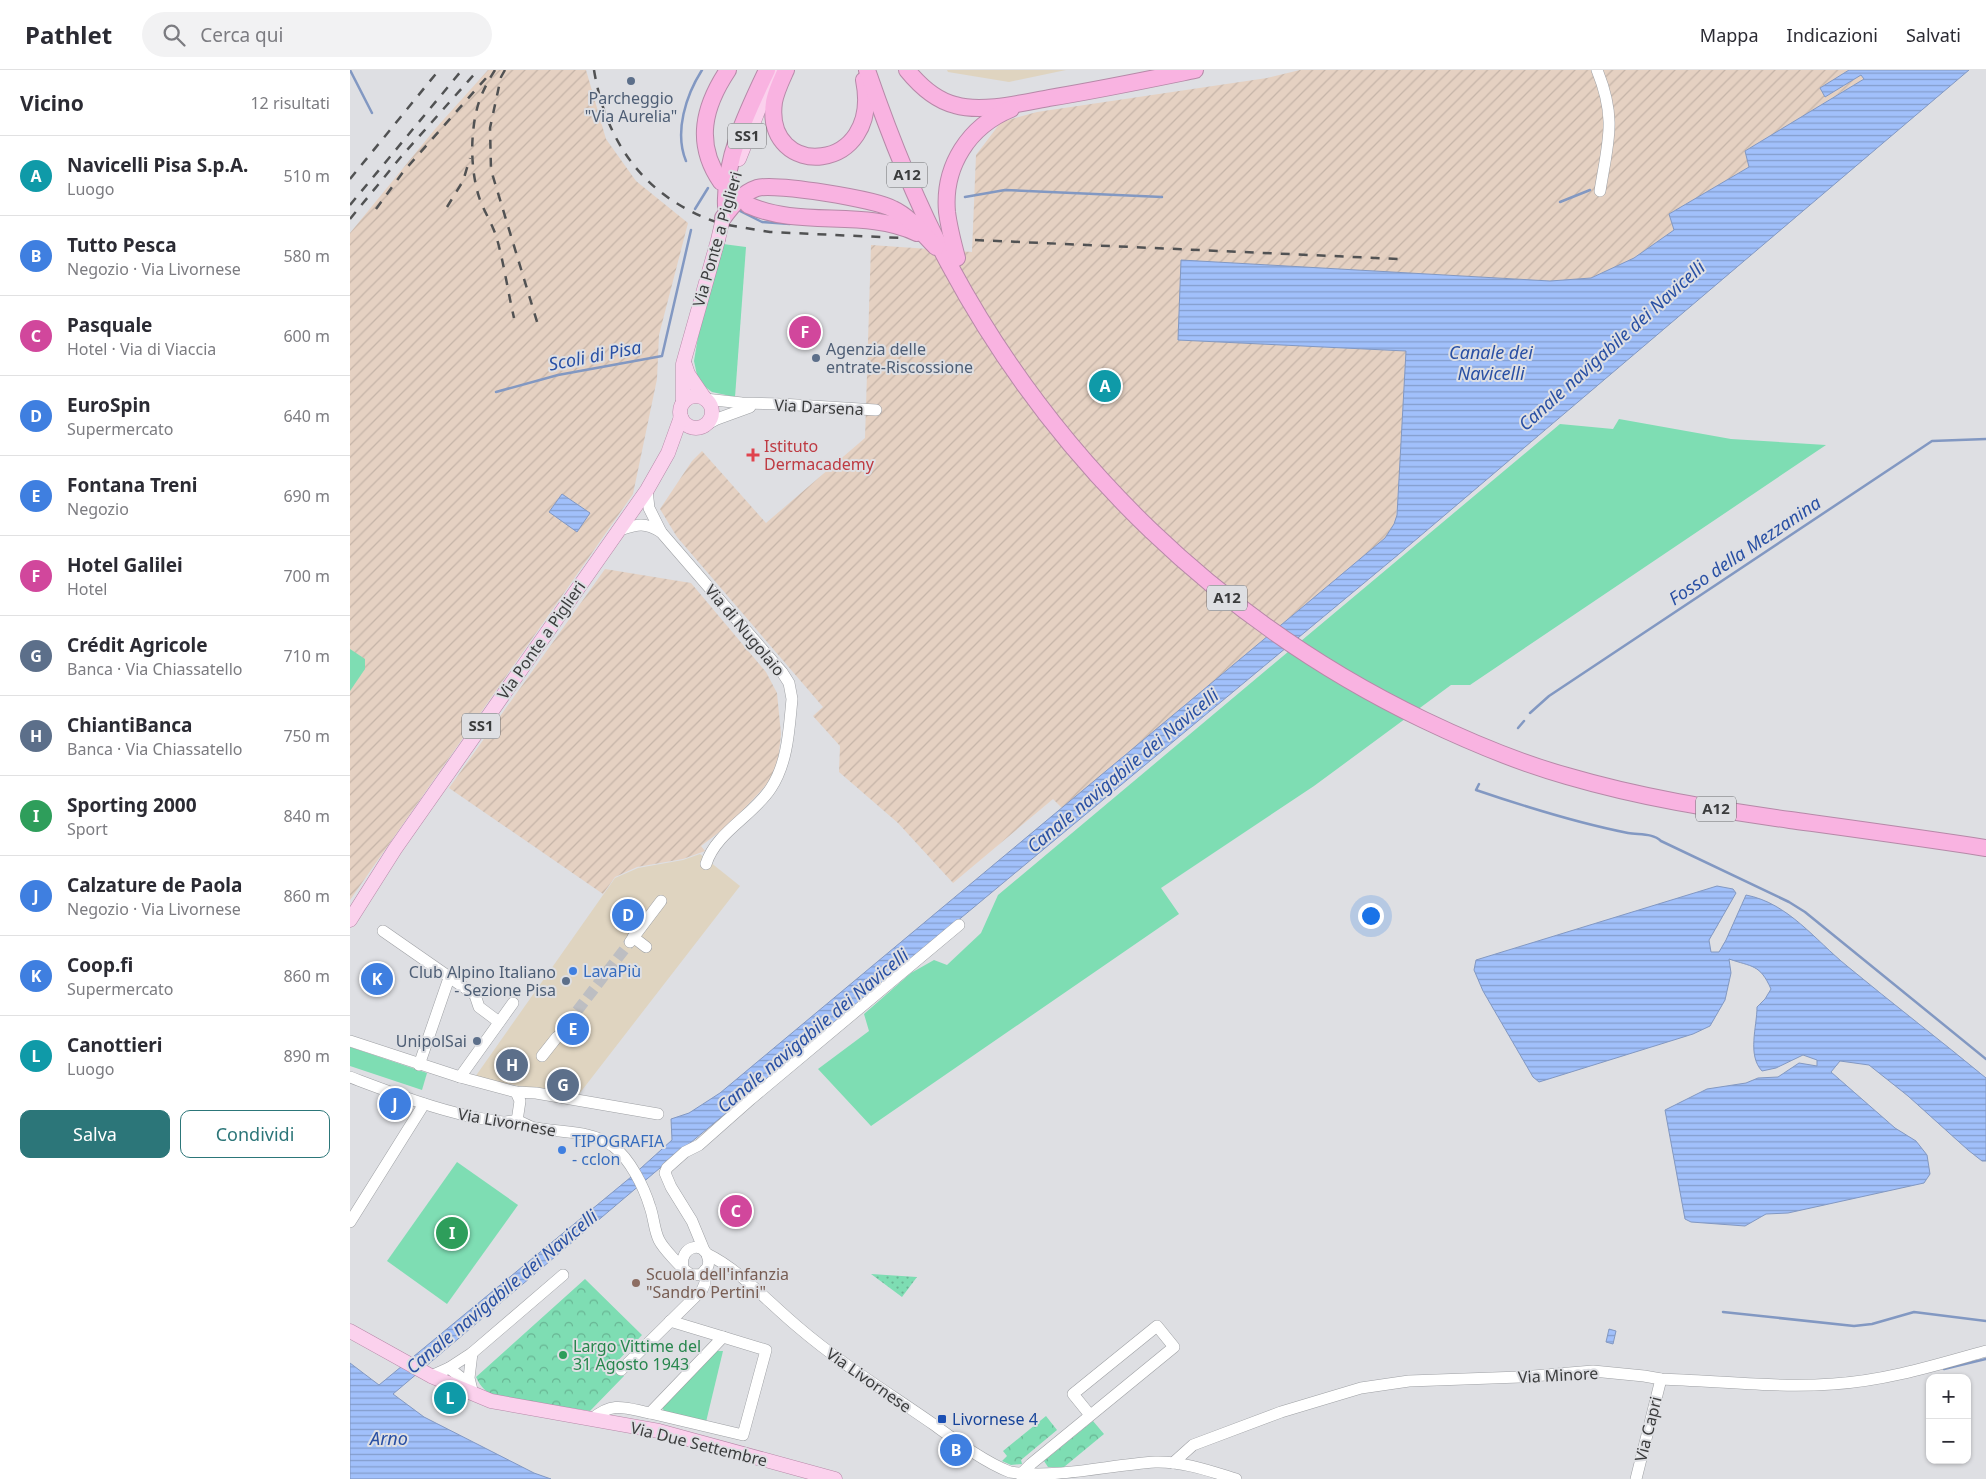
<!DOCTYPE html>
<html lang="it">
<head>
<meta charset="utf-8">
<style>
  :root { --surface:#fff; --page:#f2f2f3; --text:#2b2b33; --muted:#7c7c81; --line:#e1e1e2; --accent:#2c7679 }
  body { margin:0; font-family:"Noto Sans",sans-serif; background:var(--page); color:var(--text) }
  .controls { position:absolute; right:15px; bottom:15px; display:grid; overflow:hidden; border-radius:10px; box-shadow:0 1px 4px #0004 }
  .controls button { width:45px; height:45px; display:grid; place-items:center; padding:0; border:0; border-bottom:1px solid var(--line); background:var(--surface); color:var(--text); font:25px sans-serif }
  .you { position:absolute; left:1020px; top:845px; width:18px; height:18px; margin:-12px; border:4px solid #fff; border-radius:50%; background:#1a73e8; box-shadow:0 0 0 8px #1a73e833 }
  .badge { display:grid; place-items:center; width:32px; height:32px; border-radius:50%; background:var(--accent); color:#fff; font-size:16px; font-weight:700 }
  .pin { position:absolute; translate:-50% -50%; border:2px solid #fff; box-shadow:0 1px 5px #0006 }
  .list { margin:0; padding:0; list-style:none }
  h2 { display:flex; justify-content:space-between; align-items:center; height:65px; margin:0; padding:0 20px; font-size:21px }
  h2 small { font-size:16px; font-weight:400; color:var(--muted) }
  .list li { display:grid; grid-template-columns:32px 1fr auto; gap:15px; align-items:center; box-sizing:border-box; height:80px; padding:0 20px; border-top:1px solid var(--line) }
  .list b { display:block; font-size:19px; white-space:nowrap }
  .list p { margin:0; font-size:16px; white-space:nowrap; color:var(--muted) }
  .list em { font-size:16px; font-style:normal; color:var(--muted) }
  .actions { display:flex; gap:10px; padding:15px 20px }
  .actions a { flex:1; padding:11px 0; border:1px solid var(--accent); border-radius:10px; text-align:center; font-size:18px; color:var(--accent) }
  .actions .main { background:var(--accent); color:#fff }
  .icon { flex:none; width:28px; height:28px; fill:none; stroke:currentColor; stroke-width:2; stroke-linecap:round; stroke-linejoin:round }
  .map { position:relative; flex:none; width:1636px; height:1409px; overflow:hidden }
  header { display:flex; align-items:center; gap:30px; box-sizing:border-box; height:70px; padding:0 25px; background:var(--surface); border-bottom:1px solid var(--line) }
  header strong { font-size:24px }
  nav { display:flex; gap:28px; margin-inline-start:auto; font-size:18px }
  .search { width:350px; height:45px; background:var(--page); display:flex; align-items:center; gap:12px; box-sizing:border-box; padding:0 18px; border-radius:28px; color:var(--muted); font-size:19px }
  main { display:flex }
  aside { flex:1; background:var(--surface) }
  .map>svg:first-child { display:block }
  .commercial { fill:#dfd4c0 }
  .industrial { fill:url(#industrial-furrows) }
  .grass { fill:#7eddb3 }
  .forest { fill:url(#forest-crowns) }
  .garden { fill:url(#garden-dots) }
  .water { fill:url(#water-rules); stroke:#8298c2 }
  .lines { fill:none; stroke-linecap:round; stroke-linejoin:round }
  .stream { stroke:#8298c2; stroke-width:2.5 }
  .minor-tunnel { stroke:#bdbec2; stroke-width:11; stroke-dasharray:11 5.5; stroke-linecap:butt }
  .minor-casing { stroke:#9ea0a4; stroke-width:12 }
  .major-casing { stroke:#b689a8; stroke-width:15 }
  .highway-casing { stroke:#b689a8; stroke-width:18 }
  .minor { stroke:#fff; stroke-width:11 }
  .major { stroke:#fbd1ed; stroke-width:14 }
  .highway { stroke:#f9b3e1; stroke-width:16 }
  .rail { stroke:#515253; stroke-width:2.5; stroke-dasharray:9 9; stroke-linecap:butt }
  .major-bridge-casing { stroke:#b689a8; stroke-width:15; stroke-linecap:butt }
  .major-bridge { stroke:#fbd1ed; stroke-width:14 }
  .service-dot { fill:#5c6f8a; stroke:#dedfe3; stroke-width:2 }
  .health-dot { fill:#e0444e; stroke:#dedfe3; stroke-width:2 }
  .shop-dot { fill:#3f7fe0; stroke:#dedfe3; stroke-width:2 }
  .education-dot { fill:#8d6e63; stroke:#dedfe3; stroke-width:2 }
  .leisure-dot { fill:#2e9e5b; stroke:#dedfe3; stroke-width:2 }
  .transit-dot { fill:#1a4fb4; stroke:#dedfe3; stroke-width:2 }
  .labels { text-anchor:middle; stroke-width:4; stroke-linejoin:round; paint-order:stroke }
  .shield { fill:#dedfe3; stroke:#6c6d6f; stroke-width:1 }
  .shield-label { font-size:15px; font-weight:bold; fill:#3b3c3d }
  .service-label { font-size:16px; fill:#4e5e75; stroke:#dedfe3; text-anchor:end }
  .street-label { font-size:16px; fill:#3b3c3d; stroke:#dedfe3 }
  .health-label { font-size:16px; fill:#be3a42; stroke:#dedfe3; text-anchor:start }
  .shop-label { font-size:16px; fill:#366cbe; stroke:#dedfe3; text-anchor:start }
  .education-label { font-size:16px; fill:#785e54; stroke:#dedfe3; text-anchor:start }
  .leisure-label { font-size:16px; fill:#27864d; stroke:#dedfe3; text-anchor:start }
  .transit-label { font-size:16px; fill:#164399; stroke:#dedfe3; text-anchor:start }
  .water-label { font-size:18px; font-style:italic; fill:#2950a4; stroke:#dedfe3 }
</style>
</head>
<body>
<header>
<strong>Pathlet</strong>
<div class="search"><svg class="icon" aria-label="search" viewBox="0 0 24 24"><circle cx="10" cy="10" r="6"/><path d="M15 15l6 6"/></svg>Cerca qui</div>
<nav><a>Mappa</a><a>Indicazioni</a><a>Salvati</a></nav>
</header>
<main>
<aside>
<h2>Vicino<small>12 risultati</small></h2>
<ul class="list">
<li><span class="badge" style="background:#0f9aa8">A</span><div><b>Navicelli Pisa S.p.A.</b><p>Luogo</p></div><em>510 m</em></li>
<li><span class="badge" style="background:#3f7fe0">B</span><div><b>Tutto Pesca</b><p>Negozio · Via Livornese</p></div><em>580 m</em></li>
<li><span class="badge" style="background:#d1479c">C</span><div><b>Pasquale</b><p>Hotel · Via di Viaccia</p></div><em>600 m</em></li>
<li><span class="badge" style="background:#3f7fe0">D</span><div><b>EuroSpin</b><p>Supermercato</p></div><em>640 m</em></li>
<li><span class="badge" style="background:#3f7fe0">E</span><div><b>Fontana Treni</b><p>Negozio</p></div><em>690 m</em></li>
<li><span class="badge" style="background:#d1479c">F</span><div><b>Hotel Galilei</b><p>Hotel</p></div><em>700 m</em></li>
<li><span class="badge" style="background:#5c6f8a">G</span><div><b>Crédit Agricole</b><p>Banca · Via Chiassatello</p></div><em>710 m</em></li>
<li><span class="badge" style="background:#5c6f8a">H</span><div><b>ChiantiBanca</b><p>Banca · Via Chiassatello</p></div><em>750 m</em></li>
<li><span class="badge" style="background:#2e9e5b">I</span><div><b>Sporting 2000</b><p>Sport</p></div><em>840 m</em></li>
<li><span class="badge" style="background:#3f7fe0">J</span><div><b>Calzature de Paola</b><p>Negozio · Via Livornese</p></div><em>860 m</em></li>
<li><span class="badge" style="background:#3f7fe0">K</span><div><b>Coop.fi</b><p>Supermercato</p></div><em>860 m</em></li>
<li><span class="badge" style="background:#0f9aa8">L</span><div><b>Canottieri</b><p>Luogo</p></div><em>890 m</em></li>
</ul>
<div class="actions"><a class="main">Salva</a><a>Condividi</a></div>
</aside>
<div class="map">
<svg width="1636" height="1409" viewBox="0 0 1636 1409">
  <defs>
    <pattern id="industrial-furrows" width="10" height="10" patternUnits="userSpaceOnUse" patternTransform="scale(1.25)"><rect width="10" height="10" fill="#e5d1c2"/><path d="M-1 1l2-2M0 10L10 0M9 11l2-2" fill="none" stroke="#c5b4a8"/></pattern>
    <pattern id="forest-crowns" width="20" height="18" patternUnits="userSpaceOnUse" patternTransform="scale(1.25)"><rect width="20" height="18" fill="#7eddb3"/><path d="M2 6a3 3 0 1 1 6 0M12 15a3 3 0 1 1 6 0" fill="none" stroke="#68b493"/></pattern>
    <pattern id="garden-dots" width="8" height="8" patternUnits="userSpaceOnUse" patternTransform="scale(1.25)"><rect width="8" height="8" fill="#7eddb3"/><path d="M2 2h.1M6 6h.1" fill="none" stroke="#68b493" stroke-width="1.8" stroke-linecap="round"/></pattern>
    <pattern id="water-rules" width="6" height="5" patternUnits="userSpaceOnUse" patternTransform="scale(1.25)"><rect width="6" height="5" fill="#a1c0fb"/><path d="M0 2.5h6" fill="none" stroke="#849dcc"/></pattern>
  </defs>
  <rect width="100%" height="100%" fill="#dedfe3"/>
  <g class="commercial">
    <polygon points="597,0 716,0 659,12 598,2"/>
    <polygon points="350,784 390,816 226,1028 125,1007 265,808 288,798 333,790"/>
  </g>
  <g class="industrial">
    <polygon points="138,0 236,0 256,69 286,111 338,153 309,265 307,309 283,424 0,830 0,163 86,58"/>
    <polygon points="950,0 1499,0 1470,18 1475,27 1511,5 1514,9 1475,32 1399,97 1319,144 1324,160 1284,188 1241,208 1200,211 831,191 828,270 1056,281 1054,331 1046,451 1035,468 712,738 703,729 603,813 548,753 489,702 490,676 463,646 473,637 327,467 310,439 342,391 352,381 416,453 515,368 521,175 622,182 626,85 651,52 687,42 917,8"/>
    <polygon points="255,499 341,513 416,602 427,623 431,664 428,692 420,711 380,754 351,776 355,781 333,789 287,797 265,807 253,824 99,718"/>
  </g>
  <g class="grass">
    <polygon points="373,174 396,177 385,327 362,322 354,316 347,305 344,291 349,261"/>
    <polygon points="1269,349 1381,369 1476,375 1120,615 1101,615 964,716 811,818 829,844 521,1056 468,999 519,961 514,944 561,903 584,890 597,895 631,863 648,825 1210,354 1263,359"/>
    <polygon points="0,579 15,589 15,599 0,621"/>
    <polygon points="0,977 77,1003 72,1020 0,996"/>
    <polygon points="107,1092 168,1135 97,1234 37,1191"/>
    <polygon points="365,1281 373,1281 356,1352 315,1343 312,1337"/>
  </g>
  <g class="forest">
    <path d="M235 1209 292 1265 264 1295 274 1306 240 1341 147 1327C136 1322 131 1318 126 1307Z"/>
    <polygon points="696,1346 707,1360 671,1390 672,1394 661,1395 652,1391 657,1386 653,1381"/>
    <polygon points="743,1351 754,1364 714,1397 698,1397 694,1391"/>
  </g>
  <polygon class="garden" points="521,1204 567,1207 552,1227"/>
  <g class="water">
    <polygon points="1499,0 1619,0 1049,484 304,1103 43,1324 74,1347 184,1403 201,1409 0,1409 0,1293 29,1315 281,1107 322,1070 321,1049 339,1043 370,1023 961,530 1035,468 1044,454 1047,445 1056,281 828,270 831,190 1200,211 1241,208 1284,188 1324,160 1319,144 1399,97 1395,81 1514,9 1511,5 1475,27 1470,18"/>
    <polygon points="212,424 240,443 227,462 199,442"/>
    <path d="M1367 816 1383 819 1386 823 1359 870 1361 882H1369L1376 870 1396 825C1438 833 1465 870 1497 896 1543 934 1590 970 1636 1008V1091H1632L1618 1080 1558 1026 1519 995 1490 991 1481 1002 1545 1058 1566 1071 1577 1085 1580 1104 1574 1113 1438 1143 1416 1144 1395 1156 1341 1152 1335 1149 1315 1040 1357 1019 1396 1013 1408 1008 1428 1007 1449 993 1467 996V990L1453 985 1426 998 1412 1001C1397 985 1407 957 1407 937L1415 929 1421 919C1410 894 1402 897 1379 889L1381 903 1375 930 1360 956 1343 964 1189 1012 1183 1007 1133 921 1124 900 1126 890Z"/>
    <polygon points="1259,1259 1266,1261 1263,1274 1256,1272"/>
  </g>
  <g class="lines">
    <g class="stream">
      <polyline points="0,0 22,43"/>
      <path d="M336 91C324 62 336 25 352 0"/>
      <polyline points="615,127 655,120 812,127"/>
      <polyline points="1210,132 1240,120"/>
      <polyline points="345,139 358,118"/>
      <polyline points="390,141 412,152 440,154"/>
      <polyline points="146,322 208,305 312,286 341,160"/>
      <polyline points="1180,643 1199,626 1582,371 1636,369"/>
      <polyline points="1168,658 1174,651"/>
      <path d="M1129 714 1126 720C1176 737 1227 753 1278 763 1289 765 1303 763 1311 771L1439 832 1455 842 1636 989"/>
      <polyline points="1373,1242 1504,1256 1522,1254 1564,1242 1636,1251"/>
      <polyline points="1594,1299 1636,1289"/>
    </g>
    <polyline class="minor-tunnel" points="207,967 280,872"/>
    <defs>
      <g id="minor">
        <path d="M1247 0C1267 49 1258 71 1250 121"/>
        <polyline points="355,329 392,333 431,334 526,340"/>
        <polyline points="356,355 367,349 400,337"/>
        <path d="M297 420 299 438 311 462 432 602 439 613 442 629C439 659 438 692 421 718 403 746 366 762 356 794"/>
        <path d="M267 461C286 455 293 451 311 462"/>
        <polyline points="33,861 125,925 129,937 149,952"/>
        <polyline points="283,867 296,877"/>
        <polyline points="280,872 311,831"/>
        <polyline points="0,971 110,1007 166,1022 186,1023 308,1044"/>
        <polyline points="192,986 207,967"/>
        <polyline points="69,995 99,908"/>
        <path d="M0 1007C40 1022 81 1038 123 1047 133 1049 143 1051 153 1052 158 1052 163 1050 168 1051 174 1053 179 1057 186 1058 211 1063 241 1060 263 1076 280 1089 294 1117 300 1137 304 1148 304 1160 309 1170 313 1178 333 1200 340 1204 344 1205 347 1205 351 1204 357 1201 360 1194 358 1188 354 1170 329 1176 333 1197"/>
        <polyline points="110,1007 163,933"/>
        <polyline points="166,1022 170,1031 167,1051"/>
        <polyline points="0,1152 74,1034"/>
        <polyline points="354,1180 342,1151 321,1117 315,1103 317,1098 335,1082 349,1075 401,1029 609,855"/>
        <path d="M357 1184C390 1200 419 1233 448 1257 490 1293 537 1322 583 1354 605 1370 634 1392 660 1402 706 1409 758 1395 805 1392 832 1391 860 1401 886 1409"/>
        <polyline points="122,1283 213,1205"/>
        <polyline points="99,1298 119,1314"/>
        <polyline points="271,1300 352,1220 355,1213 355,1200"/>
        <polyline points="81,1306 99,1298 122,1283 119,1308 123,1324"/>
        <polyline points="300,1343 393,1365 416,1280 373,1267"/>
        <path d="M242 1349C263 1331 275 1338 300 1343L373 1267 320 1251"/>
        <path d="M823 1393 843 1375 931 1342 1011 1318 1059 1311 1170 1307 1243 1301 1294 1306 1311 1309C1368 1311 1426 1318 1483 1314 1535 1311 1586 1295 1636 1281"/>
        <polyline points="672,1409 673,1402 681,1394 824,1277 807,1256 723,1324 740,1345"/>
        <polyline points="1286,1409 1311,1309"/>
      </g>
      <g id="major">
        <polyline points="389,89 410,36 428,0"/>
        <polyline points="335,295 338,304 355,329"/>
        <circle cx="346" cy="342" r="16"/>
        <polyline points="333,332 333,294 368,170"/>
        <polyline points="0,850 45,779 297,420 318,383 331,347"/>
        <polyline points="0,1261 81,1306 141,1331 309,1361 485,1409"/>
      </g>
      <g id="highway">
        <path d="M436 0C431 11 426 21 424 32 413 111 533 105 514 10"/>
        <path d="M517 0C540 67 566 133 600 196 706 393 872 553 1074 650 1120 672 1167 692 1217 706 1292 728 1363 739 1440 750 1505 759 1571 768 1636 778"/>
        <path d="M557 0C570 16 585 30 605 35 632 43 672 33 699 28 748 20 796 10 845 0"/>
        <path d="M371 112C344 73 354 36 378 0"/>
        <path d="M398 135C451 159 514 138 567 163"/>
        <path d="M376 136C374 89 397 42 417 0"/>
        <path d="M373 148C382 136 392 123 407 118 426 113 525 129 543 139 560 147 573 164 586 177"/>
        <path d="M607 188C603 173 599 158 597 142 593 96 619 56 661 39"/>
      </g>
    </defs>
    <use href="#minor" class="minor-casing"/>
    <use href="#major" class="major-casing"/>
    <use href="#highway" class="highway-casing"/>
    <use href="#minor" class="minor"/>
    <use href="#major" class="major"/>
    <use href="#highway" class="highway"/>
    <g class="rail">
      <path d="M145 0C138 11 132 22 128 35 120 63 120 101 130 130 135 143 143 155 147 169 154 194 158 222 164 248"/>
      <polyline points="155,0 151,7 140,58 141,100 188,255"/>
      <path d="M244 0C256 73 295 127 366 152"/>
      <polyline points="0,109 89,0"/>
      <polyline points="0,135 112,0"/>
      <polyline points="97,137 113,111 120,88"/>
      <polyline points="26,139 53,102 137,7"/>
      <polyline points="0,149 50,88 128,0"/>
      <polyline points="378,155 420,162 552,168"/>
      <polyline points="625,170 1049,189"/>
    </g>
    <defs>
      <polyline id="major-bridge" points="368,170 373,148"/>
    </defs>
    <use href="#major-bridge" class="major-bridge-casing"/>
    <use href="#major-bridge" class="major-bridge"/>
  </g>
  <g class="service-dot">
    <circle cx="281" cy="11" r="5"/>
    <circle cx="466" cy="288" r="5"/>
    <circle cx="216" cy="911" r="5"/>
    <circle cx="127" cy="971" r="5"/>
  </g>
  <path class="health-dot" d="M400.5 377.5h5v5h5v5h-5v5h-5v-5h-5v-5h5z"/>
  <g class="shop-dot">
    <circle cx="223" cy="901" r="5"/>
    <circle cx="212" cy="1080" r="5"/>
  </g>
  <circle class="education-dot" cx="286" cy="1213" r="5"/>
  <circle class="leisure-dot" cx="213" cy="1285" r="5"/>
  <rect class="transit-dot" x="587" y="1344" width="10" height="10" rx="2.5"/>
  <g class="labels">
    <g class="shield">
      <rect x="378" y="53.5" width="38" height="25" rx="4"/>
      <rect x="537" y="92.5" width="40" height="25" rx="4"/>
      <rect x="857" y="515.5" width="40" height="25" rx="4"/>
      <rect x="112" y="643.5" width="38" height="25" rx="4"/>
      <rect x="1346" y="726.5" width="40" height="25" rx="4"/>
    </g>
    <g class="shield-label">
      <text x="397" y="71">SS1</text>
      <text x="557" y="110">A12</text>
      <text x="877" y="533">A12</text>
      <text x="131" y="661">SS1</text>
      <text x="1366" y="744">A12</text>
    </g>
    <g class="service-label">
      <text x="281" y="34" text-anchor="middle">Parcheggio<tspan x="281" dy="18">"Via Aurelia"</tspan></text>
      <text x="476" y="285" text-anchor="start">Agenzia delle<tspan x="476" dy="18">entrate-Riscossione</tspan></text>
      <text x="206" y="908">Club Alpino Italiano<tspan x="206" dy="18">- Sezione Pisa</tspan></text>
      <text x="117" y="977">UnipolSai</text>
    </g>
    <g class="street-label">
      <text transform="translate(367 169) rotate(-74)" y="6">Via Ponte a Piglieri</text>
      <text transform="translate(469 337) rotate(3)" y="6">Via Darsena</text>
      <text transform="translate(395 560) rotate(50)" y="6">Via di Nugolaio</text>
      <text transform="translate(191 570) rotate(-55)" y="6">Via Ponte a Piglieri</text>
      <text transform="translate(157 1052) rotate(10)" y="6">Via Livornese</text>
      <text transform="translate(1208 1305) rotate(-3)" y="6">Via Minore</text>
      <text transform="translate(519 1310) rotate(35)" y="6">Via Livornese</text>
      <text transform="translate(1298 1359) rotate(-76)" y="6">Via Capri</text>
      <text transform="translate(349 1374) rotate(14)" y="6">Via Due Settembre</text>
    </g>
    <g class="health-label">
      <text x="414" y="382">Istituto<tspan x="414" dy="18">Dermacademy</tspan></text>
    </g>
    <g class="shop-label">
      <text x="233" y="907">LavaPiù</text>
      <text x="222" y="1077">TIPOGRAFIA<tspan x="222" dy="18">- cclon</tspan></text>
    </g>
    <g class="education-label">
      <text x="296" y="1210">Scuola dell'infanzia<tspan x="296" dy="18">"Sandro Pertini"</tspan></text>
    </g>
    <g class="leisure-label">
      <text x="223" y="1282">Largo Vittime del<tspan x="223" dy="18">31 Agosto 1943</tspan></text>
    </g>
    <g class="transit-label">
      <text x="602" y="1355">Livornese 4</text>
    </g>
    <g class="water-label">
      <text transform="translate(1262 276) rotate(-42)" y="6">Canale navigabile dei Navicelli</text>
      <text x="1141" y="289">Canale dei<tspan x="1141" dy="21">Navicelli</tspan></text>
      <text transform="translate(245 286) rotate(-11)" y="6">Scoli di Pisa</text>
      <text transform="translate(1395 481) rotate(-34)" y="6">Fosso della Mezzanina</text>
      <text transform="translate(773 701) rotate(-40)" y="6">Canale navigabile dei Navicelli</text>
      <text transform="translate(463 961) rotate(-40)" y="6">Canale navigabile dei Navicelli</text>
      <text transform="translate(152 1222) rotate(-40)" y="6">Canale navigabile dei Navicelli</text>
      <text x="39" y="1375">Arno</text>
    </g>
  </g>
</svg>
<div class="controls">
<button>+</button>
<button>−</button>
</div>
<div class="you"></div>
<div class="pin badge" style="left:755px;top:316px;background:#0f9aa8">A</div>
<div class="pin badge" style="left:606px;top:1380px;background:#3f7fe0">B</div>
<div class="pin badge" style="left:386px;top:1141px;background:#d1479c">C</div>
<div class="pin badge" style="left:278px;top:845px;background:#3f7fe0">D</div>
<div class="pin badge" style="left:223px;top:959px;background:#3f7fe0">E</div>
<div class="pin badge" style="left:455px;top:262px;background:#d1479c">F</div>
<div class="pin badge" style="left:213px;top:1015px;background:#5c6f8a">G</div>
<div class="pin badge" style="left:162px;top:995px;background:#5c6f8a">H</div>
<div class="pin badge" style="left:102px;top:1163px;background:#2e9e5b">I</div>
<div class="pin badge" style="left:45px;top:1034px;background:#3f7fe0">J</div>
<div class="pin badge" style="left:27px;top:909px;background:#3f7fe0">K</div>
<div class="pin badge" style="left:100px;top:1328px;background:#0f9aa8">L</div>
</div>
</main>
</body>
</html>
